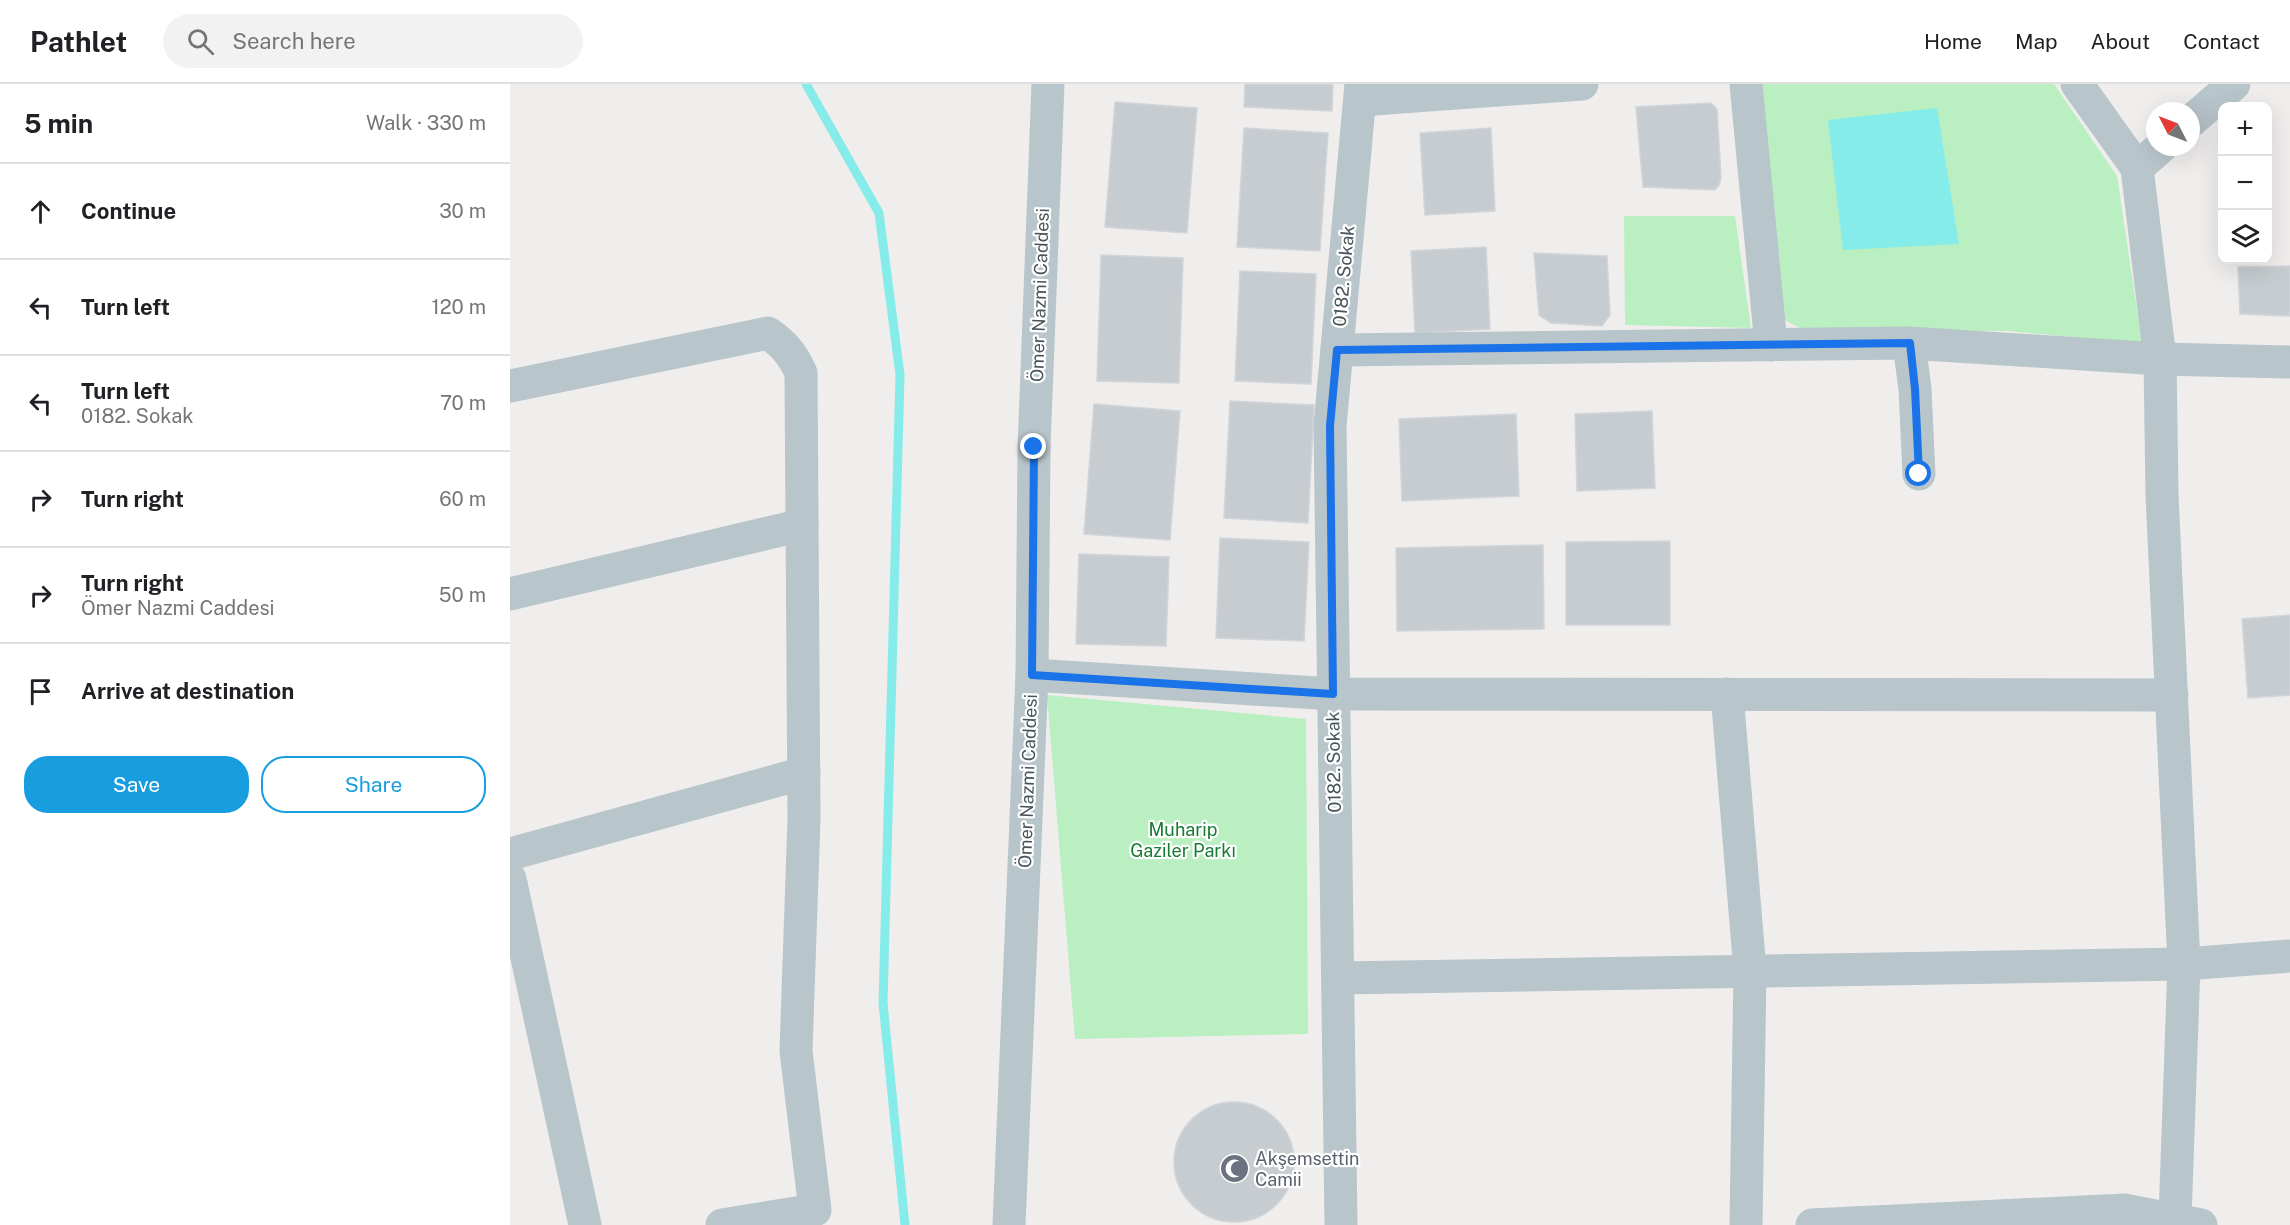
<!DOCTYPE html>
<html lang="en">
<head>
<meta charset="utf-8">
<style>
  :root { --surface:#fff; --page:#f2f2f2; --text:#202124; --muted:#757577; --line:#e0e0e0; --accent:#189ddf }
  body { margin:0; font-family:"Public Sans",sans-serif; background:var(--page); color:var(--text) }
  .controls { position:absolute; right:18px; top:18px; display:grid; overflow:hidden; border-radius:12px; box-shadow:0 6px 24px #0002 }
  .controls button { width:54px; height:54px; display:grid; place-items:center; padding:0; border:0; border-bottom:2px solid var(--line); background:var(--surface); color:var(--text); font:30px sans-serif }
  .compass { position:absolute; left:1636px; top:18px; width:54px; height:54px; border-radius:50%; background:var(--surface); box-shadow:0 6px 24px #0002; rotate:312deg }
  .stop { position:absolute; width:18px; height:18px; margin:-14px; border:4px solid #1a73e8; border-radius:50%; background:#fff }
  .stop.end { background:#1a73e8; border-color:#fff; box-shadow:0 2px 6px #0008 }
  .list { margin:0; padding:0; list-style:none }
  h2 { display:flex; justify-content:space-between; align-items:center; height:78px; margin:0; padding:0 24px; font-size:26px }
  h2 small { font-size:20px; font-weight:400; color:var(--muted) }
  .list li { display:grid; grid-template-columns:39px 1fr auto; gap:18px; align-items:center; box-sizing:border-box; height:96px; padding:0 24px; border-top:2px solid var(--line) }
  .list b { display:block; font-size:22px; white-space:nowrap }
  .list p { margin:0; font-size:20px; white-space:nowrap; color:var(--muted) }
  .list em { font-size:20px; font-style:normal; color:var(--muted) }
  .actions { display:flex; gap:12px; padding:18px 24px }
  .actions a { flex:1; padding:14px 0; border:2px solid var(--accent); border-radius:24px; text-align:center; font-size:21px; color:var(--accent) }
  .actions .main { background:var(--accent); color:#fff }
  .icon { flex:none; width:33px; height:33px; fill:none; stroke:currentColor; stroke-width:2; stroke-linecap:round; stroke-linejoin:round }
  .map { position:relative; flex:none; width:1780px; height:1141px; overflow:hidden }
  header { display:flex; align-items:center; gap:36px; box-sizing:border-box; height:84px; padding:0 30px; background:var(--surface); border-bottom:2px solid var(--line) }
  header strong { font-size:28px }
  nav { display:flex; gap:33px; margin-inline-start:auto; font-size:21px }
  .search { width:420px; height:54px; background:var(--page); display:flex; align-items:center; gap:15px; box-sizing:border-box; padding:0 21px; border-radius:33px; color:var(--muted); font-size:22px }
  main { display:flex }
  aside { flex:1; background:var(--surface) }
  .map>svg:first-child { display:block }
  .green { fill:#baefc2 }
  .water { fill:#86ece9 }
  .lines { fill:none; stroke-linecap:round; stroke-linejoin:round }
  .stream { stroke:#86ece9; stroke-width:9 }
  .building { fill:#c7ccd0; stroke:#d1d5d9; stroke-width:1.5 }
  .minor { stroke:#b8c5ca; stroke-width:33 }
  .route { stroke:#1a73e8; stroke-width:8 }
  .labels { text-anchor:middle; stroke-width:4.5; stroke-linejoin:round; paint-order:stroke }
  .street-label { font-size:18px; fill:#45555a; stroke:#fff }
  .park-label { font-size:18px; fill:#167c31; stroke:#fff }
  .worship-label { font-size:18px; fill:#5b616d; stroke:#fff; text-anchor:start }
</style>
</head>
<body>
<header>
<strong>Pathlet</strong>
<div class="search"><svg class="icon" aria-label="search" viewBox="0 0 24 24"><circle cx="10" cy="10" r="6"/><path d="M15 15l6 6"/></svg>Search here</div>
<nav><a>Home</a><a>Map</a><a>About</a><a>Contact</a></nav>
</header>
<main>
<aside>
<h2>5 min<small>Walk · 330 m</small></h2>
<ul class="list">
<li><svg class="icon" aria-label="ahead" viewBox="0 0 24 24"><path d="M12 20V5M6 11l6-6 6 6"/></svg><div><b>Continue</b></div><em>30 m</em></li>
<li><svg class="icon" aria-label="left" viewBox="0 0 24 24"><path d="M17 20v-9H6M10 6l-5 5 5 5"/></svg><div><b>Turn left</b></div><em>120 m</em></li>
<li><svg class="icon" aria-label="left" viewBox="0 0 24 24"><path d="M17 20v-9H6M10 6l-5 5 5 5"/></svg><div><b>Turn left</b><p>0182. Sokak</p></div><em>70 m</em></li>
<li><svg class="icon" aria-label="right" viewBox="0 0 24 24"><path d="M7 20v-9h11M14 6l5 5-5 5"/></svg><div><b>Turn right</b></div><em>60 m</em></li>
<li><svg class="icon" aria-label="right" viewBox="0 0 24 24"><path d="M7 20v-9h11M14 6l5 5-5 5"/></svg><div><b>Turn right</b><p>Ömer Nazmi Caddesi</p></div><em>50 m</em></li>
<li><svg class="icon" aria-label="arrive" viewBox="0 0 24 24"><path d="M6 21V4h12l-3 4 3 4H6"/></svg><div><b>Arrive at destination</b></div></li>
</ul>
<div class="actions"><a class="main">Save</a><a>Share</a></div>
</aside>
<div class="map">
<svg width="1780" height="1141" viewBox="0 0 1780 1141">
  <rect width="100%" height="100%" fill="#f0eded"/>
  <g class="green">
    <polygon points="1251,0 1544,0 1607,92 1632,259 1497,247 1293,246 1273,235"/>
    <polygon points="1114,132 1225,132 1241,244 1115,241"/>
    <polygon points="537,611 796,635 798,950 565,955"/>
  </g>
  <polygon class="water" points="1427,24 1449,160 1333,166 1318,36"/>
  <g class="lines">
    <polyline class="stream" points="296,0 369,129 390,291 373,919 395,1141"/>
  </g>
  <g class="building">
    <polygon points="735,0 823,0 822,27 734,23"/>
    <polygon points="605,18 687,24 677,149 595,143"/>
    <polygon points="1201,19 1207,25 1211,94 1209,101 1205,106 1133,103 1126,23"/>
    <polygon points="734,44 818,49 810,167 727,163"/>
    <polygon points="981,44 985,127 915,131 910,49"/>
    <polygon points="976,163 980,245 905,249 901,167"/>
    <polygon points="1024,169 1097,172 1100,231 1092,242 1041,239 1029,231"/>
    <polygon points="591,171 673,174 669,299 587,297"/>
    <polygon points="1780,182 1780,232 1730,230 1728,183"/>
    <polygon points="730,187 806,190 801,300 725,297"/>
    <polygon points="720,317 804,321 798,439 714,434"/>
    <polygon points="584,320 670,327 660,456 574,450"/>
    <polygon points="1142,327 1145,404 1067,407 1065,330"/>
    <polygon points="1006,330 1009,412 892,417 889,335"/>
    <polygon points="710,454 799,458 794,557 706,554"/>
    <polygon points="1160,457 1160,541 1056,541 1056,458"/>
    <polygon points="1033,461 1034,545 887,547 886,464"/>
    <polygon points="569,470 659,473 656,562 566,560"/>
    <polygon points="1780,531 1780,611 1738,614 1732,535"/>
    <circle cx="724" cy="1078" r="60"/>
  </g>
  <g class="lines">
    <g class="minor">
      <polyline points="1236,0 1261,261"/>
      <polyline points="1567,0 1627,84 1650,275 1652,411 1674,880 1665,1135 1661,1141"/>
      <polyline points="850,16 1072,0"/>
      <polyline points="1681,37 1724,0"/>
      <polyline points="1627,84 1651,63"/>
      <polyline points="1399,259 1405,305 1409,390"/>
      <polyline points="827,266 1399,259 1650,275 1780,278"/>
      <path d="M0 302 258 249C274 260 283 271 291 289L294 735 286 967 305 1126 212 1141"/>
      <polyline points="0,510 292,441"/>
      <polyline points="522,591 823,610 1662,611"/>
      <polyline points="1217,610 1240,887 1236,1141"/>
      <polyline points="0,770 294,689"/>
      <polyline points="0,795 75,1141"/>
      <polyline points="828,894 1674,880 1780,872"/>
      <polyline points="499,1141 522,591 524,364 538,0"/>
      <polyline points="831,1141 820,342 851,0"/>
      <polyline points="1302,1141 1614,1126 1691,1141"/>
    </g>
  </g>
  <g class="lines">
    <polyline class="route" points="524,363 522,591 823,610 820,342 827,266 1400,259 1405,305 1409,390"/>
  </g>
  <defs>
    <symbol id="mosque-disc" viewBox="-11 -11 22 22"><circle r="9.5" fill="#6b7280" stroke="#fff"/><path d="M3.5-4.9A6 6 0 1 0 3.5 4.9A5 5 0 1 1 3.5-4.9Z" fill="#fff"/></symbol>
  </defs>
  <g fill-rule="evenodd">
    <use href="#mosque-disc" x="708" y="1068" width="33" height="33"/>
  </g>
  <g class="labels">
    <g class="street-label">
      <text transform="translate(834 192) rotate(-85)" y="6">0182. Sokak</text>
      <text transform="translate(530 211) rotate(-88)" y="6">Ömer Nazmi Caddesi</text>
      <text transform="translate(824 678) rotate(-91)" y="6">0182. Sokak</text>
      <text transform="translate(518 697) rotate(-88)" y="6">Ömer Nazmi Caddesi</text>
    </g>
    <g class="park-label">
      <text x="673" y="752">Muharip<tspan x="673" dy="21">Gaziler Parkı</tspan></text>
    </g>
    <g class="worship-label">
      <text x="745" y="1081">Akşemsettin<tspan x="745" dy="21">Camii</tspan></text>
    </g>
  </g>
</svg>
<div class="controls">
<button>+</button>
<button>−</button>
<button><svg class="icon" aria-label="layers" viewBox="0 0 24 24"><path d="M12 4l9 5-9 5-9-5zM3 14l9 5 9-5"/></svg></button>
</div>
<svg class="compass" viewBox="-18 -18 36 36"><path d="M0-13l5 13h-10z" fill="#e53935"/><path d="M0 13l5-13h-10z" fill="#757577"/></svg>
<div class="stop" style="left:1409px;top:390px"></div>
<div class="stop end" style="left:524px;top:363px"></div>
</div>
</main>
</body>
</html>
